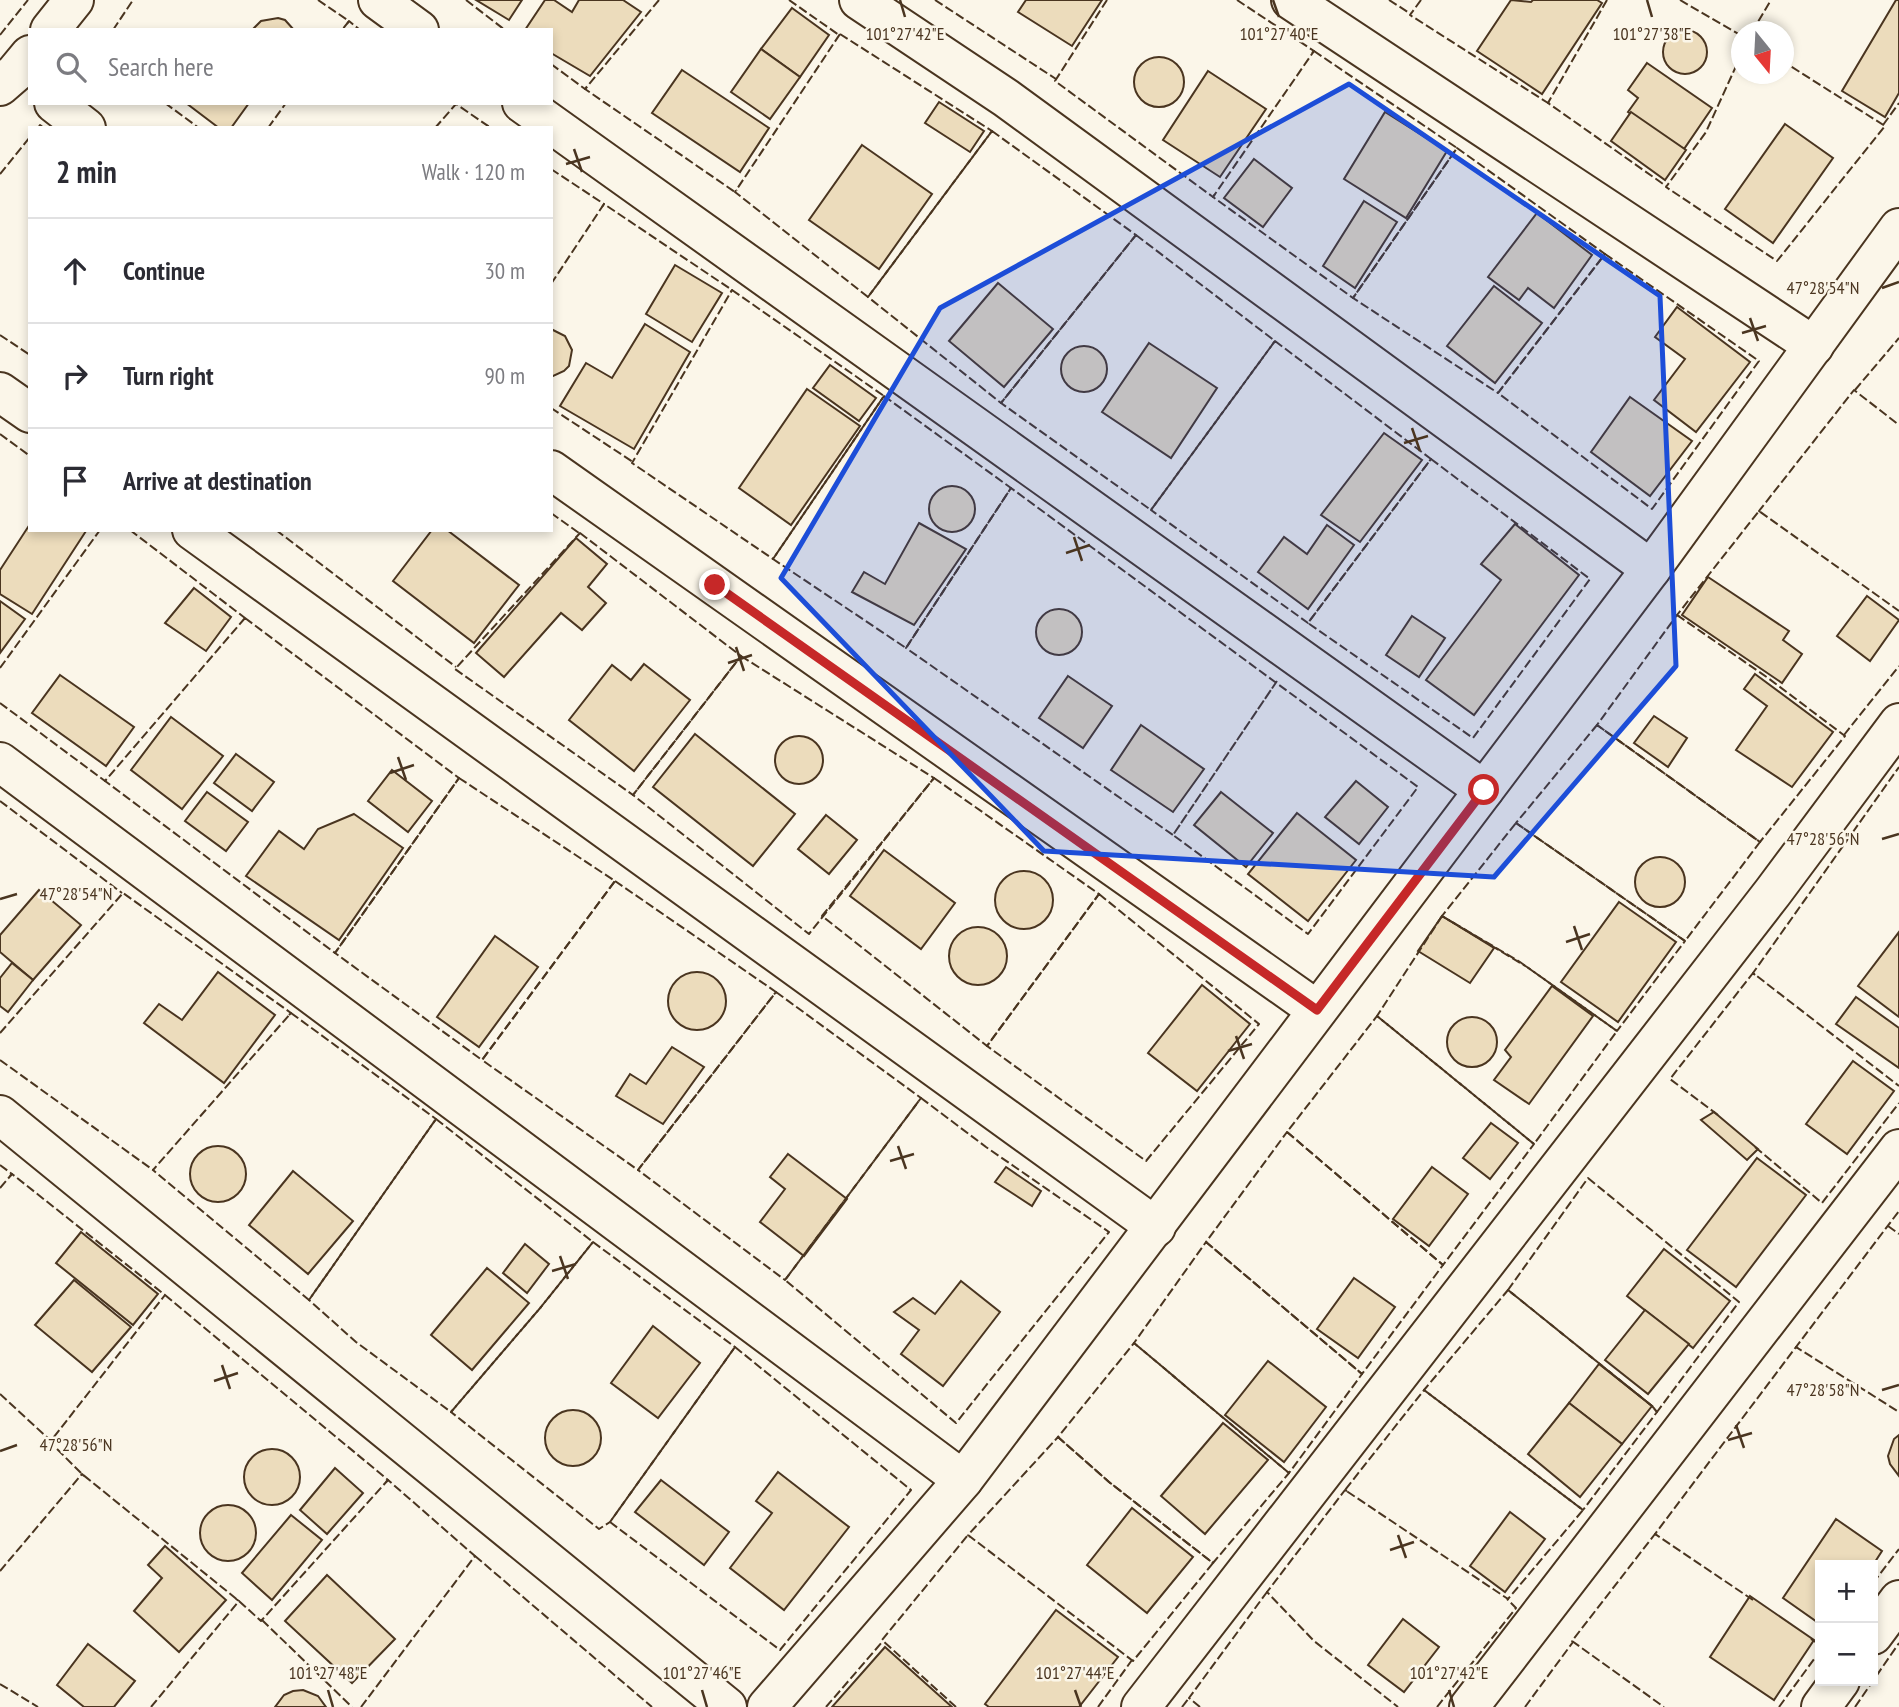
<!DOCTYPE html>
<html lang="en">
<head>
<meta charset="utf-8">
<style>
  :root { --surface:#fff; --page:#f2f2f3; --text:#2b2b33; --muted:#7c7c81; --line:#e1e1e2 }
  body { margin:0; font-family:"PT Sans Narrow",sans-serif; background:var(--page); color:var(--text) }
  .controls { position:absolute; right:21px; bottom:21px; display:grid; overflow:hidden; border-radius:0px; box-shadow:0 4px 10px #0003 }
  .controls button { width:63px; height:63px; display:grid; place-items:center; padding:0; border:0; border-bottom:2px solid var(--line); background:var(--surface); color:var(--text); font:35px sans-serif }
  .compass { position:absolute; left:1731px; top:21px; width:63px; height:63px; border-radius:50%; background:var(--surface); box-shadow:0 4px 10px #0003; rotate:162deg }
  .stop { position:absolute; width:21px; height:21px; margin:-16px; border:5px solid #c62828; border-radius:50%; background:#fff }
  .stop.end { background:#c62828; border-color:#fff; box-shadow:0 2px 7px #0008 }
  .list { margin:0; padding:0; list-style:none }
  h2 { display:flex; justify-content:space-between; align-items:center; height:91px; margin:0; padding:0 28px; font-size:30px }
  h2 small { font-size:23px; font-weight:400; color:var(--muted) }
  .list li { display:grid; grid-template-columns:46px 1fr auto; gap:21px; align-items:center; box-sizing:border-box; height:105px; padding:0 28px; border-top:2px solid var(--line) }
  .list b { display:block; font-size:26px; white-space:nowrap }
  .list em { font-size:23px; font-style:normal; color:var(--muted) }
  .icon { flex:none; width:38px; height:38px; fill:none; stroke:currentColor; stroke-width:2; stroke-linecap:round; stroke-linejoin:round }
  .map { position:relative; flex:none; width:1899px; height:1707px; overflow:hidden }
  .search { position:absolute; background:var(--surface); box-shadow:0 4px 10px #0003; left:28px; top:28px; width:525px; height:77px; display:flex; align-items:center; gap:18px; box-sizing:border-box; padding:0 24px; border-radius:0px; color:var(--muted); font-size:26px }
  .panel { position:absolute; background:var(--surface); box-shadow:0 4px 10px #0003; left:28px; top:126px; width:525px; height:406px; border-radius:0px }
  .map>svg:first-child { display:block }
  .building { fill:#ecdcbc; stroke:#4a3520; stroke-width:2 }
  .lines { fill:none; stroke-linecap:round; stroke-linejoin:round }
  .minor-casing { stroke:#4a3520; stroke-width:42 }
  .minor { stroke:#fbf6e9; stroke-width:38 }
  .fence { stroke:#4a3520; stroke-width:2; stroke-dasharray:9 3.5; stroke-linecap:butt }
  .route { stroke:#c62828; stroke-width:9 }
  .marked { fill:#1d4ed8; fill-opacity:0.2; stroke:#1d4ed8; stroke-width:5; stroke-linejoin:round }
  .ticks { fill:none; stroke:#4a3520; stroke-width:2.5 }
  .ticks-label { font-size:18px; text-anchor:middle; fill:#4a3520; stroke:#fbf6e9; stroke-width:5; stroke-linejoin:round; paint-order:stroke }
</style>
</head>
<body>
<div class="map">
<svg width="1899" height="1707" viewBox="0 0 1899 1707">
  <rect width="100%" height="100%" fill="#fbf6e9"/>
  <g class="building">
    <polygon points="476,0 522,0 509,20"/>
    <polygon points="545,0 554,0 572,12 579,0 623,0 641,12 590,76 551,53 551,30 525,30"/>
    <polygon points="1026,0 1102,0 1072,46 1018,12"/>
    <polygon points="1511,0 1531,2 1533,0 1597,0 1602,3 1542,94 1477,51"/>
    <polygon points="1896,0 1899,0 1899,93 1885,117 1842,91"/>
    <polygon points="792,8 829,35 800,77 761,49"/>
    <polygon points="278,18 285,20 294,30 252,30 261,21"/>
    <circle cx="1685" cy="52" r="22"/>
    <polygon points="761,49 800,77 770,119 731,92"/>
    <circle cx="1159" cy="82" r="25"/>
    <polygon points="1647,63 1712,108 1684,149 1628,112 1638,98 1628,90"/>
    <polygon points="682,70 769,128 740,172 652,113"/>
    <polygon points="1208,71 1266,109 1220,177 1163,140"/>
    <polygon points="939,102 984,131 970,152 925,123"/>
    <polygon points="186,103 249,103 231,128 219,128"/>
    <polygon points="1385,112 1447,151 1406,218 1344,179"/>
    <polygon points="1631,112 1686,150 1665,180 1611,141"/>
    <polygon points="1785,124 1833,158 1773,243 1725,209"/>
    <polygon points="862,145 932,194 879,269 809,220"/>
    <polygon points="1254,159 1292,188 1263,227 1224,198"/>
    <polygon points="1364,201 1397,222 1355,288 1323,266"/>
    <polygon points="1537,213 1592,255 1554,308 1528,288 1519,300 1488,277"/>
    <polygon points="675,265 722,293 692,342 646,314"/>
    <polygon points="998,283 1053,329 1004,387 949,341"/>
    <polygon points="1494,286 1542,323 1495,383 1447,346"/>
    <polygon points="1677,307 1750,362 1696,432 1654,400 1685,359 1655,337"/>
    <polygon points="645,324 690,352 634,449 560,406 586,363 612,378"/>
    <polygon points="551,329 565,336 572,350 569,366 564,371 551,377"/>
    <polygon points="1149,343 1217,388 1171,458 1102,412"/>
    <circle cx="1084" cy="369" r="23"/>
    <polygon points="830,365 876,398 859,421 813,388"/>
    <polygon points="807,389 860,426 791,525 739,488"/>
    <polygon points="1630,397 1692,441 1650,496 1591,452"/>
    <polygon points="1384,433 1422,460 1360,542 1321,515"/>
    <circle cx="952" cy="509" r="23"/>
    <polygon points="919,523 966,549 914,625 852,592 864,572 885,584"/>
    <polygon points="30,524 30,530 86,531 32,614 0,594 0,570"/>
    <polygon points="1515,524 1579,575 1474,715 1426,680 1501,580 1481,564"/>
    <polygon points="1327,525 1354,545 1308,609 1258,572 1284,537 1307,554"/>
    <polygon points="432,530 447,530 519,585 474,643 393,581"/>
    <polygon points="576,538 607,564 588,587 606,603 582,630 561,613 504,677 476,653"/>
    <polygon points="1708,577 1789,631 1783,640 1802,654 1782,683 1682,615"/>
    <polygon points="194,588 231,617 206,651 165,623"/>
    <polygon points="1867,596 1899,620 1870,661 1837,636"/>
    <polygon points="0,601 25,619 0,653"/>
    <circle cx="1059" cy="632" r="23"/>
    <polygon points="1412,616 1445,638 1419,677 1386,655"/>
    <polygon points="644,664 690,700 634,771 569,720 612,665 631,680"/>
    <polygon points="1755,674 1833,732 1792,787 1736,750 1767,706 1744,689"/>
    <polygon points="60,675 134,727 106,766 32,713"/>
    <polygon points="1068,676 1112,706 1083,748 1039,718"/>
    <polygon points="1654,716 1687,738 1668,767 1634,743"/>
    <polygon points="171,717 223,756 182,809 131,770"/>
    <polygon points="1141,725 1204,769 1173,812 1111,770"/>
    <polygon points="695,734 795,814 753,866 653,787"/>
    <circle cx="799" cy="760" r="24"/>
    <polygon points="236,754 274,782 252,811 214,783"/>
    <polygon points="392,770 432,801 408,832 368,801"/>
    <polygon points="1356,781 1388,807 1359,844 1325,817"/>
    <polygon points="207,792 248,822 226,851 185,821"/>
    <polygon points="1221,792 1273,833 1246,867 1194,825"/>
    <polygon points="1297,813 1356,860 1308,921 1248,874"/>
    <polygon points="354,814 403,848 339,940 246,876 279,831 304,849 318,829"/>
    <polygon points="826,815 857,840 829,874 798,849"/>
    <polygon points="884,850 955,903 921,949 850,896"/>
    <circle cx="1660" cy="882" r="25"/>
    <circle cx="1024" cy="900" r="29"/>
    <polygon points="39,890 81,925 33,980 0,952 0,935"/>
    <polygon points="1619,902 1676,942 1618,1022 1561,982"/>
    <polygon points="1442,916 1494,948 1470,983 1418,951"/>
    <circle cx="978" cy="956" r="29"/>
    <polygon points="1899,932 1899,1017 1858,986"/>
    <polygon points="495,936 538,967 479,1047 437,1017"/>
    <polygon points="12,963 33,980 8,1012 0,1006 0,978"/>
    <polygon points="218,972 275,1015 224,1083 144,1023 159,1004 182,1020"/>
    <circle cx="697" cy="1001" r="29"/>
    <polygon points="1202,985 1250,1024 1197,1091 1148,1053"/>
    <polygon points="1552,986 1593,1016 1529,1104 1494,1080 1511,1057 1505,1050"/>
    <polygon points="1856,997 1899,1028 1899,1068 1836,1024"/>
    <circle cx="1472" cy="1042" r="25"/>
    <polygon points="672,1047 704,1067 663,1124 616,1096 630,1074 646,1084"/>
    <polygon points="1853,1061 1894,1091 1847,1154 1806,1124"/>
    <polygon points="1714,1112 1758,1149 1747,1160 1701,1120"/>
    <polygon points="1491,1123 1518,1143 1490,1179 1463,1158"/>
    <circle cx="218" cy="1174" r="28"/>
    <polygon points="788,1154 847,1199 804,1256 760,1222 785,1189 770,1177"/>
    <polygon points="1757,1158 1806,1195 1736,1287 1687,1250"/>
    <polygon points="1006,1167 1041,1191 1032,1206 995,1182"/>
    <polygon points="1432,1167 1468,1194 1429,1246 1393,1219"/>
    <polygon points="293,1171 353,1221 308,1274 249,1225"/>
    <polygon points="81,1232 158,1294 133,1325 56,1263"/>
    <polygon points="525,1244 549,1264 527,1293 503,1273"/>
    <polygon points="1664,1249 1730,1301 1693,1348 1627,1296"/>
    <polygon points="487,1268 529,1303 472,1370 431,1335"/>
    <polygon points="1354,1278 1395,1307 1358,1358 1317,1329"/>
    <polygon points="74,1280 131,1327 92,1372 35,1325"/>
    <polygon points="961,1281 1000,1312 943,1386 901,1354 919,1330 894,1312 913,1298 935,1314"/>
    <polygon points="1645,1310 1689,1344 1648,1394 1605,1360"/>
    <polygon points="653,1326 700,1363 658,1418 611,1383"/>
    <polygon points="1268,1361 1326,1407 1284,1462 1225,1415"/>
    <polygon points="1599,1364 1652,1406 1622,1444 1569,1403"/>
    <polygon points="1569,1403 1622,1444 1580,1497 1528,1454"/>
    <circle cx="573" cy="1438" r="28"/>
    <polygon points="1223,1423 1268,1460 1205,1534 1161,1496"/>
    <polygon points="1899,1435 1899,1476 1890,1464 1888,1456 1894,1439"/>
    <circle cx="272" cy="1477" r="28"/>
    <polygon points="335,1468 363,1493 327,1534 300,1510"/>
    <polygon points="778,1472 849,1527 784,1610 730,1568 772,1513 756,1501"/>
    <polygon points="661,1480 729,1532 704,1565 635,1512"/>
    <circle cx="228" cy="1533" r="28"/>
    <polygon points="1132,1508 1193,1557 1147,1613 1087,1565"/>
    <polygon points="1510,1512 1545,1539 1505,1592 1470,1566"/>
    <polygon points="291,1515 322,1540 272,1600 242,1573"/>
    <polygon points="1836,1519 1882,1551 1873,1565 1820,1565 1820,1624 1783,1598"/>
    <polygon points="165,1546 226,1600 179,1652 134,1611 162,1578 148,1565"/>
    <polygon points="327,1575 395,1639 352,1683 285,1621"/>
    <polygon points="1750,1596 1814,1640 1774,1700 1710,1657"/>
    <polygon points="1056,1610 1118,1657 1079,1707 989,1707 985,1704"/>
    <polygon points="1403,1619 1439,1647 1404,1692 1368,1665"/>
    <polygon points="88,1644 135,1681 114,1707 84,1707 57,1685"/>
    <polygon points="885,1647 952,1707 832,1707"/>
    <polygon points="303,1690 318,1696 326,1707 275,1707 284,1695 293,1691"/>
  </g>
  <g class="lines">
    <defs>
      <g id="minor">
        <polyline points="378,0 419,30"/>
        <polyline points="859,0 1006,98 1651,569"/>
        <polyline points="1291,0 1814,346"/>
        <polyline points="50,30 74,0"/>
        <polyline points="0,86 15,73 30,55"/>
        <polyline points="54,103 86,128"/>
        <polyline points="522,103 1484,790"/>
        <polyline points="0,392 30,413"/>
        <polyline points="551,470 1317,1010"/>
        <polyline points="192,530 1156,1227"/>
        <polyline points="0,762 963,1480"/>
        <polyline points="0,1115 727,1707"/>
        <polyline points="1873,1635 1899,1600"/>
        <polyline points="767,1707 963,1480 1651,569 1899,228"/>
        <polyline points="1141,1707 1773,892 1899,723"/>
        <polyline points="1469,1707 1899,1149"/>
        <polyline points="1821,1707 1840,1681"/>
      </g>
    </defs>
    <use href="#minor" class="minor-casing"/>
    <use href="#minor" class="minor"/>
    <g class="fence">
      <polyline points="318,0 349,21 342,30"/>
      <polyline points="466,0 505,30"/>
      <polyline points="659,0 585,89 735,192 737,190"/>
      <polyline points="789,0 839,35"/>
      <polyline points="935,0 1056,79"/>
      <polyline points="1107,0 1055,81 1213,197 1215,194"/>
      <polyline points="1237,0 1314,51 1312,53"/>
      <polyline points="1389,0 1411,14"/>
      <polyline points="1421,0 1410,15 1548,103 1550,100"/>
      <polyline points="1607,0 1548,103 1666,186"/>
      <polyline points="1680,0 1742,36"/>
      <polyline points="347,24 349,21 360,30"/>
      <polyline points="113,30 133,0"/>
      <polyline points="1752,32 1771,0"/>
      <polygon points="840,34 992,131 868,297 735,192"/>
      <polyline points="0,35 28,0"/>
      <polygon points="1314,51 1457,148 1353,298 1213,197"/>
      <polyline points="1742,53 1706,132 1666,187 1777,261 1885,126 1784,62"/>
      <polyline points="551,64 585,89 587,87"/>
      <polyline points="165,103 199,128"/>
      <polyline points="1883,125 1899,103"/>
      <polyline points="38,128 40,125 44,128"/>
      <polyline points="268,128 286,103"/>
      <polyline points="435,128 456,104 491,128"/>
      <polygon points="992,131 1136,235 1001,403 868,297"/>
      <polygon points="1457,148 1605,254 1498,393 1353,298"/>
      <polyline points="551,169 604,204 602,207"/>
      <polyline points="0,174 30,137"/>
      <polygon points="1136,235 1275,341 1151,510 1001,403"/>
      <polygon points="1605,254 1759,361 1652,509 1498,393"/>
      <polyline points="551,284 604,204 732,290 731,292"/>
      <polygon points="732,290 884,396 773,559 632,463"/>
      <polyline points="0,335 30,355"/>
      <polygon points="1275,341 1431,459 1308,623 1151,510"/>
      <polyline points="1855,390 1899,338"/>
      <polygon points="884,396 1011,488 906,648 773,559"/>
      <polyline points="551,408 633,462"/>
      <polyline points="0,434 30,456"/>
      <polygon points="1431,459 1590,579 1473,738 1308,623"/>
      <polyline points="1760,512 1759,511 1854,390 1899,425"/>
      <polyline points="551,513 579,533"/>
      <polyline points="130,530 245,618"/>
      <polyline points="276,530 456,667"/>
      <polygon points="580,533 741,656 633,795 455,669"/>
      <polygon points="1677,615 1768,678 1845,736 1760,842 1597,725"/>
      <polyline points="1680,617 1677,615 1759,511 1899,611"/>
      <polygon points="245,618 459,778 335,953 105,781"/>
      <polygon points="741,656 934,778 809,934 633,795"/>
      <polyline points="0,668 100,530"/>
      <polyline points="1277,681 1173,835 1308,934 1418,787 1011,488 906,648 1173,835 1277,681"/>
      <polyline points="0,703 105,781 106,780"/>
      <polygon points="1597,725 1760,842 1685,941 1516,823"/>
      <polyline points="1844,735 1899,666"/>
      <polygon points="459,778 615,881 482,1060 335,953"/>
      <polygon points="934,778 1099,894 987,1046 822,916"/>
      <polyline points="0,801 122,893"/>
      <polygon points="1516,823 1685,941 1617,1031 1527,967 1442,916"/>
      <polygon points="615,881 776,992 638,1170 482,1060"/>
      <polygon points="1099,894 1259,1024 1146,1161 987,1046"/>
      <polygon points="1442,916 1520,962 1617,1031 1534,1144 1377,1016"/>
      <polyline points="1755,975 1753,973 1899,767"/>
      <polygon points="776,992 921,1098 785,1280 638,1170"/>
      <polygon points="291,1013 436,1119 309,1300 153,1170"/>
      <polygon points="1377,1016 1534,1144 1443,1265 1287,1132"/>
      <polyline points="0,1033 123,893 291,1013 289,1015"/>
      <polyline points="0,1060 153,1170"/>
      <polygon points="921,1098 986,1147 1109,1232 956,1423 785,1280"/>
      <polyline points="1718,1115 1670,1079 1753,973 1899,1086"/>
      <polygon points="436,1119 593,1242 541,1307 451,1412 356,1342 309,1300"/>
      <polygon points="1287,1132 1443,1265 1362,1374 1206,1242"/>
      <polyline points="1755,1147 1822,1203 1899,1103"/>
      <polyline points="0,1165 12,1174 10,1176"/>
      <polygon points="1588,1178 1739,1302 1657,1412 1652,1406 1508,1290"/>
      <polyline points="0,1188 12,1174 165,1295"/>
      <polyline points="1888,1226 1899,1234"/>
      <polygon points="593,1242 735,1347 610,1522 599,1529 451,1412 541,1307"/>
      <polygon points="1206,1242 1362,1374 1289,1473 1134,1343"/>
      <polygon points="1508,1290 1652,1406 1657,1412 1583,1510 1424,1390"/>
      <polygon points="165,1295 388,1480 261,1621 239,1601 82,1474 50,1442"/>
      <polygon points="1134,1343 1289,1473 1213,1563 1109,1482 1058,1437"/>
      <polygon points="735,1347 911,1490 780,1650 610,1522"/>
      <polyline points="1798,1348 1796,1347 1899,1211"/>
      <polygon points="1424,1390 1583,1510 1508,1599 1345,1490"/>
      <polyline points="0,1394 51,1441"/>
      <polygon points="1058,1437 1109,1482 1213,1563 1133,1661 968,1535"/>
      <polyline points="1347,1491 1345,1490 1267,1592 1314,1641 1398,1707"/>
      <polyline points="1657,1535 1655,1534 1572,1641 1664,1707"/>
      <polyline points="475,1556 652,1707"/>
      <polyline points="0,1571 82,1474 84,1476"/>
      <polyline points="1873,1583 1899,1549"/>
      <polyline points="1753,1600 1655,1534 1796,1347 1899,1412"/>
      <polyline points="262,1620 352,1707"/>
      <polyline points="1811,1639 1820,1645"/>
      <polyline points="0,1684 38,1707"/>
      <polyline points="151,1707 239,1601 236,1599"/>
      <polyline points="361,1707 475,1556 388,1480 386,1482"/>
      <polyline points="826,1707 883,1641"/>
      <polyline points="956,1707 882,1640 968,1535 970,1537"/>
      <polyline points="1098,1707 1132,1660"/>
      <polyline points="1182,1707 1189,1698"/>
      <polyline points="1200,1707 1189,1698 1267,1592 1269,1595"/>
      <polyline points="1437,1707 1516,1608 1507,1599"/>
      <polyline points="1525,1707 1573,1642"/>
      <polyline points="1779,1707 1820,1651"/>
      <polyline points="1855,1707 1899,1643"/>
    </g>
  </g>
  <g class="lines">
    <polyline class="route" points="715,585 1317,1010 1484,790"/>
  </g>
  <path class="marked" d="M1349 84 1660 296 1676 666 1494 877 1044 851 781 578 940 308Z"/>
  <path class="ticks" d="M900 0 905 17M1273 0 1279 17M1647 0 1652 17M574 149 582 172M566 164 590 157M1882 288 1899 282M1750 318 1758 341M1742 333 1766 326M1412 428 1420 451M1404 443 1428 436M1074 537 1082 561M1066 553 1090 545M736 647 744 671M728 663 752 655M398 757 406 780M390 773 414 765M1882 839 1899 834M0 899 17 894M1574 926 1582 950M1566 942 1590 934M1236 1036 1244 1059M1228 1051 1252 1044M898 1146 906 1169M890 1161 914 1154M560 1256 568 1279M552 1271 576 1264M222 1365 230 1389M214 1381 238 1373M1882 1390 1899 1385M1736 1425 1744 1448M1728 1440 1752 1433M0 1451 17 1445M1398 1535 1406 1558M1390 1550 1414 1542M328 1690 333 1707M702 1690 707 1707M1075 1690 1081 1707M1449 1690 1454 1707"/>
  <g class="ticks-label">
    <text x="905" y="40">101°27'42"E</text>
    <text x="1279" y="40">101°27'40"E</text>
    <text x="1652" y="40">101°27'38"E</text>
    <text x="1823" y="294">47°28'54"N</text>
    <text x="1823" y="845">47°28'56"N</text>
    <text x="76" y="900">47°28'54"N</text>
    <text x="1823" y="1396">47°28'58"N</text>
    <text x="76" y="1451">47°28'56"N</text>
    <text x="328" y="1679">101°27'48"E</text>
    <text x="702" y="1679">101°27'46"E</text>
    <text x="1075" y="1679">101°27'44"E</text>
    <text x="1449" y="1679">101°27'42"E</text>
  </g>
</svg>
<div class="controls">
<button>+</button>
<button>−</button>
</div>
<svg class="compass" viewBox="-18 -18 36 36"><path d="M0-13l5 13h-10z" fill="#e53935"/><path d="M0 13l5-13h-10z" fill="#7c7c81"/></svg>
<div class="stop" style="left:1484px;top:790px"></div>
<div class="stop end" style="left:715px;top:585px"></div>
<div class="search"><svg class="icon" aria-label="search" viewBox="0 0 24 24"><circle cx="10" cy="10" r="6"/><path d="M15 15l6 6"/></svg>Search here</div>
<section class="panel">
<h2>2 min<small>Walk · 120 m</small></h2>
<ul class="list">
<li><svg class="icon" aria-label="ahead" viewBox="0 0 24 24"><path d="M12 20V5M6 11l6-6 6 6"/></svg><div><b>Continue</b></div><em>30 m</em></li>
<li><svg class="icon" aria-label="right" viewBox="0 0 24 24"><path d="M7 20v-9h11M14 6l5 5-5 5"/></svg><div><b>Turn right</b></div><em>90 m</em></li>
<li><svg class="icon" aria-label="arrive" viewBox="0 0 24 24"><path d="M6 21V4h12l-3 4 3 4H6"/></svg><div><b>Arrive at destination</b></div></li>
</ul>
</section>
</div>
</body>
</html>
